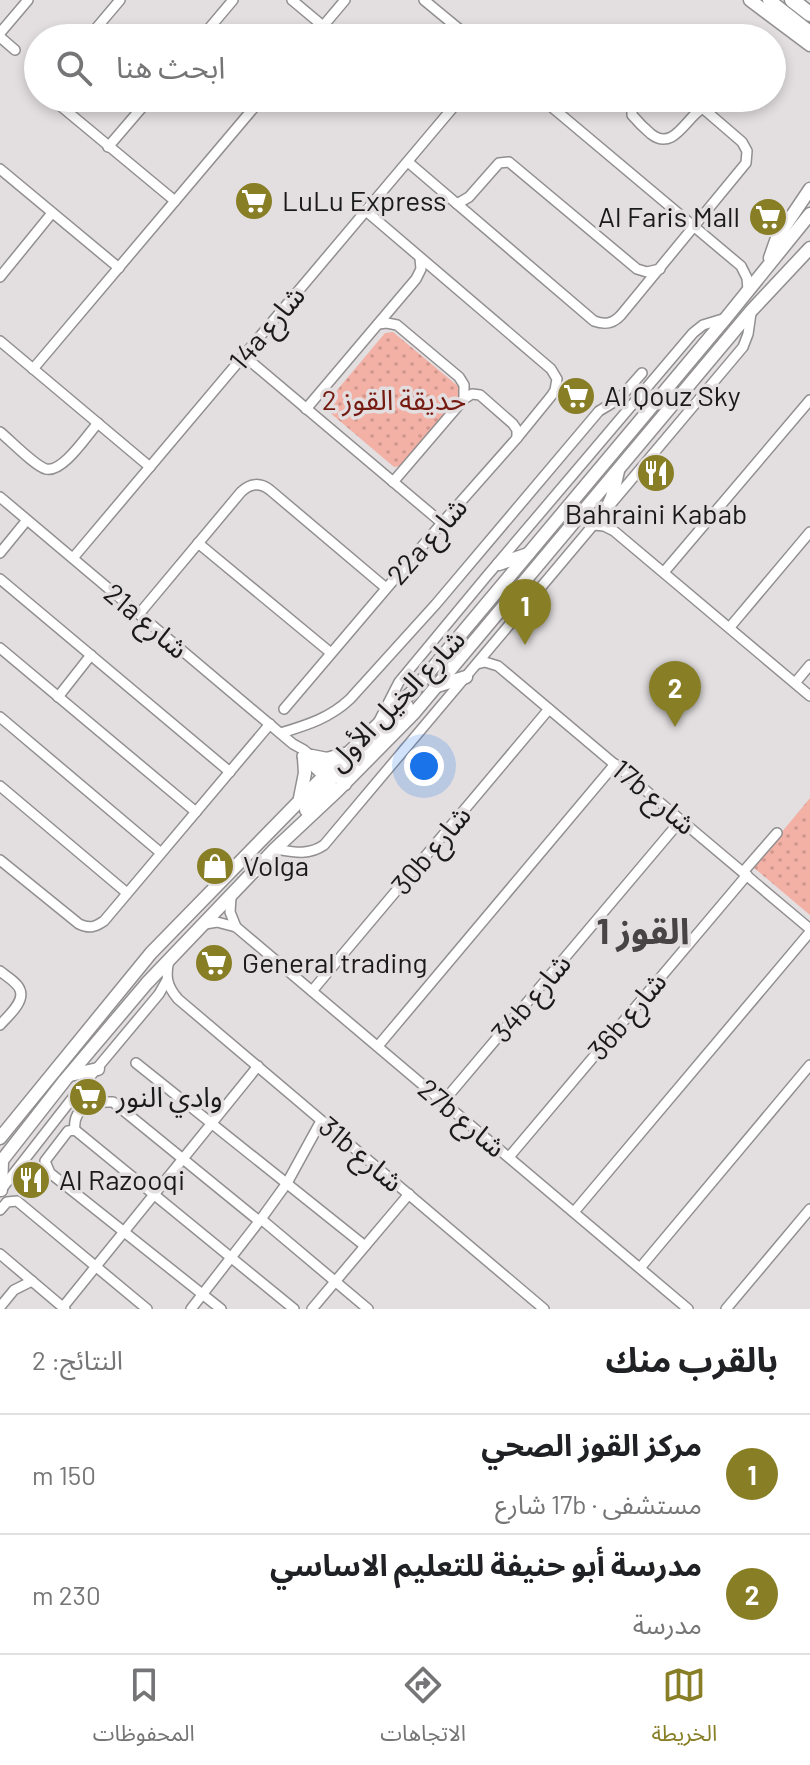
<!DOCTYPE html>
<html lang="ar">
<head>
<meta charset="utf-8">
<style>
  :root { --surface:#fff; --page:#f2f2f2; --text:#202124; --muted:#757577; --line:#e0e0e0; --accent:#877e25 }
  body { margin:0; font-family:Barlow,"Noto Sans Arabic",sans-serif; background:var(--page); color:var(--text); direction:rtl }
  .you { position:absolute; left:424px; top:766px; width:28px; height:28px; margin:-20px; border:6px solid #fff; border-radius:50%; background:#1a73e8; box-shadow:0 0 0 12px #1a73e833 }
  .badge { display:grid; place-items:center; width:52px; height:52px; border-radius:50%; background:var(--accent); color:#fff; font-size:26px; font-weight:700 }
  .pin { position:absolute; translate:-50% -66px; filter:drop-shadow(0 2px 4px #0008) }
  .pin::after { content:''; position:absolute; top:42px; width:28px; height:24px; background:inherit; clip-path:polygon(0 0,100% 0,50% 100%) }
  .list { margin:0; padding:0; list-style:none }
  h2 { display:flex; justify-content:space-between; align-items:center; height:104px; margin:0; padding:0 32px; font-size:34px }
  h2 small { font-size:26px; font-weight:400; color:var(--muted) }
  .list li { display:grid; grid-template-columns:52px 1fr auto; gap:24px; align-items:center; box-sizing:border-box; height:120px; padding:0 32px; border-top:2px solid var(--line) }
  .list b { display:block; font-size:30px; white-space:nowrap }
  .list p { margin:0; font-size:26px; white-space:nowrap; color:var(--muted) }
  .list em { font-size:26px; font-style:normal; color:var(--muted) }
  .icon { flex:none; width:44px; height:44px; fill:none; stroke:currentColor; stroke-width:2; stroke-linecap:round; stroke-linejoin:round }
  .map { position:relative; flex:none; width:810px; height:1309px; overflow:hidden; direction:ltr }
  .search { position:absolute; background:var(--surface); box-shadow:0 4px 12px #0003; left:24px; right:24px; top:24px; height:88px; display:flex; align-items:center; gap:20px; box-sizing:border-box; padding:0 28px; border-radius:44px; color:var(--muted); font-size:30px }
  .sheet { height:344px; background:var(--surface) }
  nav { display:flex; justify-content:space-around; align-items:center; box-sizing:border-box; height:112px; border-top:2px solid var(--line); background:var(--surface); font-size:22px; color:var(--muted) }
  nav a { display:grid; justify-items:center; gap:4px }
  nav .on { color:var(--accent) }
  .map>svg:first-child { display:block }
  .green { fill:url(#green-dots) }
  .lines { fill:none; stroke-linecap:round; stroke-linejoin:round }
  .street-casing { stroke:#928f91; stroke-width:12 }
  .secondary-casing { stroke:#928f91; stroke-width:15 }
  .primary-casing { stroke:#928f91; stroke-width:17 }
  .street { stroke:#fff; stroke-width:9 }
  .secondary { stroke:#fff; stroke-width:12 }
  .primary { stroke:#fff; stroke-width:14 }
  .labels { text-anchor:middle; stroke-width:7; stroke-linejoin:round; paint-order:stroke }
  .poi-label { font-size:28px; fill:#1b1a1b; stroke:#e3dfe1; text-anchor:start }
  .street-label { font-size:28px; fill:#1b1a1b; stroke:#e3dfe1 }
  .park-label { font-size:28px; fill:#741a11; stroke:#e3dfe1 }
  .district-label { font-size:36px; font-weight:bold; fill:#474445; stroke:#e3dfe1 }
</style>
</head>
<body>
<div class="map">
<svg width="810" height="1309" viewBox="0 0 810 1309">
  <defs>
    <pattern id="green-dots" width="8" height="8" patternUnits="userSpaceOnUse" patternTransform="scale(2)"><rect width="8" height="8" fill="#f3b0a5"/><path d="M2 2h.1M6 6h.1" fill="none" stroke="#d0978d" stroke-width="1.8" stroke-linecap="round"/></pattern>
  </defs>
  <rect width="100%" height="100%" fill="#e3dfe1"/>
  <g class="green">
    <polygon points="393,332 459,387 459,398 401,466 394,467 328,411 328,401 385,333"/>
    <polygon points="810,798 810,915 753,867"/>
  </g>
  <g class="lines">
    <defs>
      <g id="street">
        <polyline points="292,0 323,26"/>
        <polyline points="424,0 470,38"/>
        <polyline points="0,33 28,0"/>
        <polyline points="0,37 15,50"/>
        <polyline points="88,38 120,0"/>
        <polyline points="201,38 233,0"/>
        <polyline points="313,38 345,0"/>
        <polyline points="602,38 612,35 619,38"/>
        <polyline points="51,98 175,201"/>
        <polyline points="541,98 741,266 747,278 748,290"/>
        <path d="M638 98 632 107V115C638 122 644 128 651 134 674 152 686 117 703 108"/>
        <polyline points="108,147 150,98"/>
        <path d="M408 162 594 321C605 325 613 324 621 315L746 163 747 151 742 142 691 98"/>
        <polyline points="0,169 119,268"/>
        <polyline points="457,204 469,197 499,163 509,162 637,269 647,272 660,269"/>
        <polyline points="0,277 52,213"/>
        <polyline points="378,324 387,323 397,325 459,377 464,385 464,399"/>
        <polyline points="0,341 150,467"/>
        <polyline points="244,356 442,523"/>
        <polyline points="33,369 262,98"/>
        <polyline points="306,409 416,279 421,269 420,258"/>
        <path d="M0 432C10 440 35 466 46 469 63 473 87 435 98 423"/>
        <polyline points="393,482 464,399 472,394 480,395 513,424 517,430 517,438"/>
        <polyline points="0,497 293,744 304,750 345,784"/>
        <polyline points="594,525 604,526 614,531 810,696"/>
        <polyline points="198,543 331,653"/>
        <polyline points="0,553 27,520"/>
        <polyline points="73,558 461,98"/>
        <polyline points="664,572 810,400"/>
        <polyline points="0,579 230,772"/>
        <path d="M139 614 241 492C250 483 260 482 270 490L386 588"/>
        <polyline points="730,627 810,532"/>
        <polyline points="0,648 196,812"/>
        <polyline points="477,664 485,662 498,666 810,929"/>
        <polyline points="795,683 810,665"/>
        <polyline points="58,697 91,655"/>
        <polyline points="284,709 442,523 517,438 552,395 555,390 557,379 551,369 366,211"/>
        <polyline points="0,717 161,853"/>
        <polyline points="379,721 399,682 486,577 693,333 703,325 726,318"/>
        <path d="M281 733C307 725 330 718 350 699L436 604 599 411 619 399 642 373"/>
        <polyline points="302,756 326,779"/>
        <polyline points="0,786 127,893"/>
        <path d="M275 849C293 852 308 856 324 845L743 347 748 334 751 313"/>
        <path d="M0 860 79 924C90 929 95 927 104 921L270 724"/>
        <polyline points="743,872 777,833"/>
        <polyline points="231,897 230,912 236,927"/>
        <polyline points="205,924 217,922 236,927 688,1309"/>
        <path d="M169 960C165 977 167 986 178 999L544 1309"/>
        <path d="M0 971C6 976 18 983 20 990 25 1002 7 1017 0 1025"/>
        <polyline points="312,991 549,709"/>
        <polyline points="378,1046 615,764"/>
        <polyline points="136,1063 365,1246"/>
        <polyline points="443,1102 681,820"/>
        <path d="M75 1130C72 1107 93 1101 113 1102L259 1221"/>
        <polyline points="509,1157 747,875"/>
        <polyline points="0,1191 78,1091 159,994 167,980"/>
        <polyline points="0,1210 7,1202 17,1201 147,1309"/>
        <polyline points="574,1212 810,932"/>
        <polyline points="261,1219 368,1309"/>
        <polyline points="0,1254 65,1309"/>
        <polyline points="640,1268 810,1065"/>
        <polyline points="0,1307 14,1290 32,1281"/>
        <polyline points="63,1307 258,1066"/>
        <polyline points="191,1309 261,1219 287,1183 321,1121"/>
        <polyline points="221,1309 50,1173 45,1161 68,1131 75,1130 80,1134 294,1309"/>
        <polyline points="312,1309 409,1194"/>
        <polyline points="726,1309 810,1209"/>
      </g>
      <g id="secondary">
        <polyline points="750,0 810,45"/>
        <polyline points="769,0 810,32"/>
        <polyline points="770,258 777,238 810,189"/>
        <polyline points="606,510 612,497 618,471"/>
        <polyline points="499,564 528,554"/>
        <polyline points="437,686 466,677"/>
        <polyline points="312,756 327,759 344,754"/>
        <polyline points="345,784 344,774 348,765 407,706"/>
        <polyline points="300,798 305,773 304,758"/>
        <polyline points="306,810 330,783 329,771"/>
        <polyline points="70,1075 98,1069"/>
        <polyline points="0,1138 151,953 318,782 415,689 726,318 810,214"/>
        <polyline points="0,1163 65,1080 147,983 275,849 338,790 414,713 751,311 810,248"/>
        <polyline points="1,1190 2,1161"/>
      </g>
      <polyline id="primary" points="792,0 810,14"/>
    </defs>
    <use href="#street" class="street-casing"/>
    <use href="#secondary" class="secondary-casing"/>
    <use href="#primary" class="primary-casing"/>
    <use href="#street" class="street"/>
    <use href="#secondary" class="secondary"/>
    <use href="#primary" class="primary"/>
  </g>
  <defs>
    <symbol id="supermarket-disc" viewBox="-11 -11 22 22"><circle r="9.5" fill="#877e25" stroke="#e3dfe1"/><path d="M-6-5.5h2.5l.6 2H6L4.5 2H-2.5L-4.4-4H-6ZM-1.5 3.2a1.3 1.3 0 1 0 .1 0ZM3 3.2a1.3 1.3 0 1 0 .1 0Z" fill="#fff"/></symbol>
    <symbol id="restaurant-disc" viewBox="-11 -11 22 22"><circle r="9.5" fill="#877e25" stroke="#e3dfe1"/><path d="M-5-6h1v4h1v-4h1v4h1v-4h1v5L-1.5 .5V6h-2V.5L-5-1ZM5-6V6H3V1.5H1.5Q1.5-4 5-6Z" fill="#fff"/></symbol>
    <symbol id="shop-disc" viewBox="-11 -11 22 22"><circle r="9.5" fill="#877e25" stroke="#e3dfe1"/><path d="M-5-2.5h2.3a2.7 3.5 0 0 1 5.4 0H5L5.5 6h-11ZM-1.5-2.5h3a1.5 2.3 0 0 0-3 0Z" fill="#fff"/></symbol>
  </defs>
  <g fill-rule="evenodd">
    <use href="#supermarket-disc" x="232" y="179" width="44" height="44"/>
    <use href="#supermarket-disc" x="746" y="195" width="44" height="44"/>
    <use href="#supermarket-disc" x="554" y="374" width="44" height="44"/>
    <use href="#restaurant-disc" x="634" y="451" width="44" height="44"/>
    <use href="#shop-disc" x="193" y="844" width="44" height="44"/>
    <use href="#supermarket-disc" x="192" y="941" width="44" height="44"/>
    <use href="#supermarket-disc" x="66" y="1075" width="44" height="44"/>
    <use href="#restaurant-disc" x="9" y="1158" width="44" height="44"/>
  </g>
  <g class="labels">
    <g class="poi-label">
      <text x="282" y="211">LuLu Express</text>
      <text x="740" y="227" text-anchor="end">Al Faris Mall</text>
      <text x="604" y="406">Al Qouz Sky</text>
      <text x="656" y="524" text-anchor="middle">Bahraini Kabab</text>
      <text x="243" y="876">Volga</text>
      <text x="242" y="973">General trading</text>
      <text x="116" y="1107">وادي النور</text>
      <text x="59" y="1190">Al Razooqi</text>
    </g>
    <g class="street-label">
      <text transform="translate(267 328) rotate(-50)" y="10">14a شارع</text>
      <text transform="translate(427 541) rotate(-49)" y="10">22a شارع</text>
      <text transform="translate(146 621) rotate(40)" y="10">21a شارع</text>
      <text transform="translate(396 700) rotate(-46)" y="10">شارع الخيل الأول</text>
      <text transform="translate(654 797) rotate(40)" y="10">17b شارع</text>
      <text transform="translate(431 850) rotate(-50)" y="10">30b شارع</text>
      <text transform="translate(531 998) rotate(-50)" y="10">34b شارع</text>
      <text transform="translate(627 1016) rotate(-50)" y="10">36b شارع</text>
      <text transform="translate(462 1118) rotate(40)" y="10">27b شارع</text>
      <text transform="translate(361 1154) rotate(40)" y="10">31b شارع</text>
    </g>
    <g class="park-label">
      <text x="394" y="410">حديقة القوز 2</text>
    </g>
    <g class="district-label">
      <text x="643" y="944">القوز 1</text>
    </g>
  </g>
</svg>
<div class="you"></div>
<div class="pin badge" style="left:525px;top:645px">1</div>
<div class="pin badge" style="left:675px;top:727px">2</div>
<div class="search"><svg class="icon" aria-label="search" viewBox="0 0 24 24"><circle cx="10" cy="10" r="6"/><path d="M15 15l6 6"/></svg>ابحث هنا</div>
</div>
<section class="sheet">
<h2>بالقرب منك<small>النتائج: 2</small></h2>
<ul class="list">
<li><span class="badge">1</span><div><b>مركز القوز الصحي</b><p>مستشفى · 17b شارع</p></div><em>150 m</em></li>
<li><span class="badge">2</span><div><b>مدرسة أبو حنيفة للتعليم الاساسي</b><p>مدرسة</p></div><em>230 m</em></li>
</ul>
</section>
<nav>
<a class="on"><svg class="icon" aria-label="map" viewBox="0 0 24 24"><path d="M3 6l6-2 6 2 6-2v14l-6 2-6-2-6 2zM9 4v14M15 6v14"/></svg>الخريطة</a>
<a><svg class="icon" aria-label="directions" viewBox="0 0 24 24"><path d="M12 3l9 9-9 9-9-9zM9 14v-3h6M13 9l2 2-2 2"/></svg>الاتجاهات</a>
<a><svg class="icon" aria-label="saved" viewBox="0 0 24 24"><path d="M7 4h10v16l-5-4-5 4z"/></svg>المحفوظات</a>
</nav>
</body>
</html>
